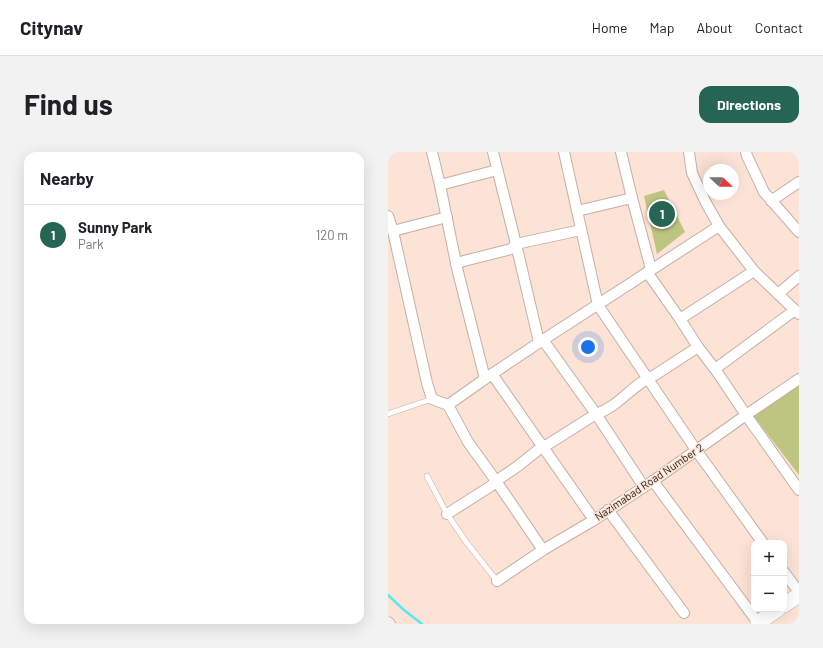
<!DOCTYPE html>
<html lang="en">
<head>
<meta charset="utf-8">
<style>
  :root { --surface:#fff; --page:#f2f2f2; --text:#202124; --muted:#757577; --line:#e0e0e0; --accent:#266552 }
  body { margin:0; font-family:Barlow,sans-serif; background:var(--page); color:var(--text) }
  .controls { position:absolute; right:12px; bottom:12px; display:grid; overflow:hidden; border-radius:8px; box-shadow:0 4px 16px #0002 }
  .controls button { width:36px; height:36px; display:grid; place-items:center; padding:0; border:0; border-bottom:1px solid var(--line); background:var(--surface); color:var(--text); font:20px sans-serif }
  .compass { position:absolute; left:315px; top:12px; width:36px; height:36px; border-radius:50%; background:var(--surface); box-shadow:0 4px 16px #0002; rotate:112deg }
  .you { position:absolute; left:200px; top:195px; width:14px; height:14px; margin:-10px; border:3px solid #fff; border-radius:50%; background:#1a73e8; box-shadow:0 0 0 6px #1a73e833 }
  .badge { display:grid; place-items:center; width:26px; height:26px; border-radius:50%; background:var(--accent); color:#fff; font-size:13px; font-weight:700 }
  .pin { position:absolute; translate:-50% -50%; border:2px solid #fff; box-shadow:0 1px 4px #0006 }
  .list { margin:0; padding:0; list-style:none }
  h2 { display:flex; justify-content:space-between; align-items:center; height:52px; margin:0; padding:0 16px; font-size:17px }
  h2 small { font-size:13px; font-weight:400; color:var(--muted) }
  .list li { display:grid; grid-template-columns:26px 1fr auto; gap:12px; align-items:center; box-sizing:border-box; height:60px; padding:0 16px; border-top:1px solid var(--line) }
  .list b { display:block; font-size:15px; white-space:nowrap }
  .list p { margin:0; font-size:13px; white-space:nowrap; color:var(--muted) }
  .list em { font-size:13px; font-style:normal; color:var(--muted) }
  .map { position:relative; flex:none; width:411px; height:472px; overflow:hidden; border-radius:12px }
  header { display:flex; align-items:center; gap:24px; box-sizing:border-box; height:56px; padding:0 20px; background:var(--surface); border-bottom:1px solid var(--line) }
  header strong { font-size:19px }
  nav { display:flex; gap:22px; margin-inline-start:auto; font-size:14px }
  .intro { display:flex; align-items:center; justify-content:space-between; box-sizing:border-box; height:96px; padding:0 24px }
  h1 { margin:0; font-size:28px }
  .button { padding:10px 18px; border-radius:12px; background:var(--accent); color:#fff; font-size:14px; font-weight:700 }
  main { display:flex; gap:24px; padding:0 24px }
  aside { flex:1; background:var(--surface); border-radius:12px; box-shadow:0 4px 16px #0002 }
  .map>svg:first-child { display:block }
  .green { fill:#bec581 }
  .lines { fill:none; stroke-linecap:round; stroke-linejoin:round }
  .stream { stroke:#54e9f6; stroke-width:2.5 }
  .lane-casing { stroke:#c6afa2; stroke-width:6 }
  .street-casing { stroke:#c6afa2; stroke-width:12 }
  .secondary-casing { stroke:#c6afa2; stroke-width:16 }
  .lane { stroke:#fff; stroke-width:5 }
  .street { stroke:#fff; stroke-width:10 }
  .secondary { stroke:#fff; stroke-width:15 }
  .labels { text-anchor:middle; stroke-width:3; stroke-linejoin:round; paint-order:stroke }
  .street-label { font-size:11px; fill:#2a221d; stroke:#fce3d6 }
</style>
</head>
<body>
<header>
<strong>Citynav</strong>
<nav><a>Home</a><a>Map</a><a>About</a><a>Contact</a></nav>
</header>
<div class="intro"><h1>Find us</h1><a class="button">Directions</a></div>
<main>
<aside>
<h2>Nearby<small></small></h2>
<ul class="list">
<li><span class="badge">1</span><div><b>Sunny Park</b><p>Park</p></div><em>120 m</em></li>
</ul>
</aside>
<div class="map">
<svg width="411" height="472" viewBox="0 0 411 472">
  <rect width="100%" height="100%" fill="#fce3d6"/>
  <g class="green">
    <polygon points="276,38 297,80 269,102 256,44"/>
    <polygon points="411,232 411,323 364,262"/>
  </g>
  <g class="lines">
    <polyline class="stream" points="0,443 16,458 34,472"/>
    <defs>
      <g id="lane">
        <polyline points="0,262 44,247"/>
        <polyline points="39,324 59,362 79,391 109,429"/>
      </g>
      <g id="street">
        <polyline points="44,0 52,33 69,116 97,227"/>
        <polyline points="105,0 128,92 151,190"/>
        <polyline points="176,0 210,153 308,298 375,391"/>
        <polyline points="233,0 244,46 263,117"/>
        <polyline points="301,0 304,21 318,51 331,74 366,119 411,162"/>
        <polyline points="358,0 359,4 376,40 411,80"/>
        <polyline points="52,33 109,18"/>
        <polyline points="383,49 411,30"/>
        <polyline points="189,59 244,46"/>
        <polyline points="0,64 5,79 39,231 44,247 60,253 80,290 108,329 155,398"/>
        <polyline points="5,79 59,65"/>
        <polyline points="68,111 123,97 128,92 193,78"/>
        <polyline points="259,120 292,167 310,195 327,217 358,263 411,338"/>
        <polyline points="390,142 411,124"/>
        <polyline points="292,167 366,119"/>
        <polyline points="155,188 208,262 256,335"/>
        <polyline points="327,217 407,158"/>
        <polyline points="104,222 206,368"/>
        <polyline points="60,253 104,222 155,188 331,74"/>
        <polyline points="265,329 371,472"/>
        <polyline points="220,358 296,461"/>
        <path d="M59 362 103 334 108 329 130 314 150 298 154 294 159 293 208 262C231 255 245 231 267 223L310 195"/>
        <polyline points="396,420 411,440"/>
        <polyline points="109,429 155,398 206,368 265,329 358,263 411,227"/>
        <polyline points="0,470 2,472"/>
      </g>
      <g id="secondary">
        <polyline points="396,453 411,443"/>
        <polyline points="370,471 390,457"/>
      </g>
    </defs>
    <use href="#lane" class="lane-casing"/>
    <use href="#street" class="street-casing"/>
    <use href="#secondary" class="secondary-casing"/>
    <use href="#lane" class="lane"/>
    <use href="#street" class="street"/>
    <use href="#secondary" class="secondary"/>
  </g>
  <g class="labels">
    <g class="street-label">
      <text transform="translate(261 330) rotate(-34)" y="4">Nazimabad Road Number 2</text>
    </g>
  </g>
</svg>
<div class="controls">
<button>+</button>
<button>−</button>
</div>
<svg class="compass" viewBox="-18 -18 36 36"><path d="M0-13l5 13h-10z" fill="#e53935"/><path d="M0 13l5-13h-10z" fill="#757577"/></svg>
<div class="you"></div>
<div class="pin badge" style="left:274px;top:62px">1</div>
</div>
</main>
</body>
</html>
